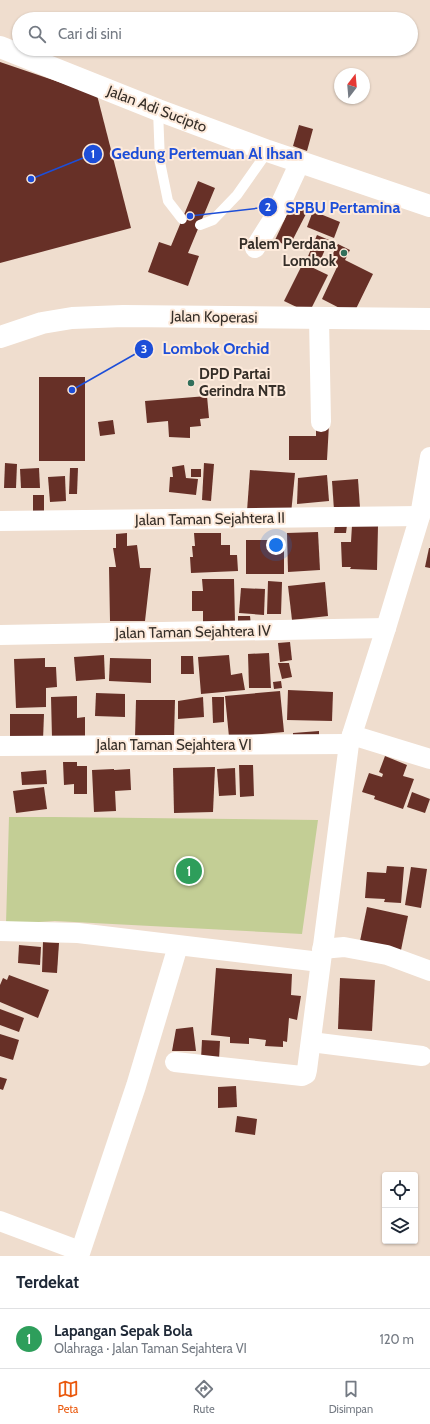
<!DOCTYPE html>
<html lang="id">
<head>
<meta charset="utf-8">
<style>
  :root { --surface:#fff; --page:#f2f2f3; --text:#1f2937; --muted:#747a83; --line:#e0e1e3; --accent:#ea580c }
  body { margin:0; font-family:Cabin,sans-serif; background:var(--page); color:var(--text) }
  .controls { position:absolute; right:12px; bottom:12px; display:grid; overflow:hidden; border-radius:4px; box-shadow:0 1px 3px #0004 }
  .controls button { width:36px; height:36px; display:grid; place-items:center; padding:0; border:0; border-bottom:1px solid var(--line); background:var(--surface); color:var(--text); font:20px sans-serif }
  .compass { position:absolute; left:334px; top:68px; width:36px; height:36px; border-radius:50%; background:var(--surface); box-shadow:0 1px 3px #0004; rotate:16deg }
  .you { position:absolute; left:276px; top:545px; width:14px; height:14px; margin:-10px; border:3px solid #fff; border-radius:50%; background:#1a73e8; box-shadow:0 0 0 6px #1a73e833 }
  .badge { display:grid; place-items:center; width:26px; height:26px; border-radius:50%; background:var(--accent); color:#fff; font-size:13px; font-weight:700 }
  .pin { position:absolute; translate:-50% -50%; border:2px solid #fff; box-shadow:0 1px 4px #0006 }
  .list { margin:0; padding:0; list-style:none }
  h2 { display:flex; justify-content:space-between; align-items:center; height:52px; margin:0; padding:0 16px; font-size:17px }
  h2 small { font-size:13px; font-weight:400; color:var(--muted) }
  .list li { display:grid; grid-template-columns:26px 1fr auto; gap:12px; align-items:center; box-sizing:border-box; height:60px; padding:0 16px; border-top:1px solid var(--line) }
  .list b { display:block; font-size:15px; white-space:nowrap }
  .list p { margin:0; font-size:13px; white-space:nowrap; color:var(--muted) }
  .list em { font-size:13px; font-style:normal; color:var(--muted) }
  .icon { flex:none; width:22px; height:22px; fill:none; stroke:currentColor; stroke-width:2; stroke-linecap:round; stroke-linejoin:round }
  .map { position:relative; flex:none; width:430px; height:1256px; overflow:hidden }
  .search { position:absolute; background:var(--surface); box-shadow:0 1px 3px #0004; left:12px; right:12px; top:12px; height:44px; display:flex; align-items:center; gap:10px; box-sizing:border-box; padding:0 14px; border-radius:22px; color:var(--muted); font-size:15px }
  .sheet { height:112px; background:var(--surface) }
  nav { display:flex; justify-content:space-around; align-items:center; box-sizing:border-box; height:56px; border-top:1px solid var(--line); background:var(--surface); font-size:11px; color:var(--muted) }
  nav a { display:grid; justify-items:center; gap:2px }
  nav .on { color:var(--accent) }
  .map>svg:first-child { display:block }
  .green { fill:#c3ce95 }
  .building { fill:#673027 }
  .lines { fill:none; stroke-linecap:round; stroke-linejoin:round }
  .lane { stroke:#fff; stroke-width:10 }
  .street { stroke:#fff; stroke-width:20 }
  .secondary { stroke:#fff; stroke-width:22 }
  .highway { stroke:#fff; stroke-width:22 }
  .poi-dot { fill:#326f5b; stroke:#fdeadb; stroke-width:1.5 }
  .labels { text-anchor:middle; stroke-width:4; stroke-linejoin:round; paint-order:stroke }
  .street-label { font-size:15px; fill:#352e28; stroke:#fdeadb }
  .poi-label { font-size:15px; font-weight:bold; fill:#352e28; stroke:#fdeadb; text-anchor:end }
  .leader { fill:none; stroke:#1d4ed8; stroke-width:1.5 }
  .callout-dot { fill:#1d4ed8; stroke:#fdeadb; stroke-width:1.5 }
  .mark-label { font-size:12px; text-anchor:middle; font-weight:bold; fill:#fff }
  .callout-label { font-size:16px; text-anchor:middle; font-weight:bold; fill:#1d4ed8; stroke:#fdeadb; stroke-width:4; stroke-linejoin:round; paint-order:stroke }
</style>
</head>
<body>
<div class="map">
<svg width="430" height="1256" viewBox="0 0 430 1256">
  <rect width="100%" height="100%" fill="#efddce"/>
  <polygon class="green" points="9,817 54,817 318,820 302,934 55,921 6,924"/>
  <g class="building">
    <polygon points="0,62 97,95 131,228 0,263"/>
    <polygon points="299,125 313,129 307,151 293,146"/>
    <polygon points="198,181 215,188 188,253 199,256 188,286 148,272 159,242 171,246"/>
    <polygon points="292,204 307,212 289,247 275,240"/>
    <polygon points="313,211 340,222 334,238 307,227"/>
    <polygon points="317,235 329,240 318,266 306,261"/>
    <polygon points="338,244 350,250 345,260 373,274 353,315 322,299 338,265 329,261"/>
    <polygon points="303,263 328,275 309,313 284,301"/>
    <rect x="39" y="377" width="46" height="84"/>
    <polygon points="207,396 209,418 200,419 201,426 190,427 190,438 169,437 168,421 147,423 145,401"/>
    <polygon points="113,420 115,434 100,436 98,422"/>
    <polygon points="316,423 329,424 327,460 289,460 289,436 316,436"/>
    <polygon points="5,463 17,464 16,488 4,488"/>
    <polygon points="204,463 214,464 211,501 202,500"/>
    <polygon points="184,465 186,478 198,479 196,495 169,492 170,477 173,477 172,467"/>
    <polygon points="39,468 40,488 21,488 20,469"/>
    <polygon points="70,468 78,468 77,494 69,494"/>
    <rect x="191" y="469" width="10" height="8"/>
    <polygon points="250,470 295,473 291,514 247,511"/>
    <polygon points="327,475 329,501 297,504 298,478"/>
    <polygon points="65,476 66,501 50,502 48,477"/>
    <polygon points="358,479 360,508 334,510 332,481"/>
    <rect x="33" y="495" width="11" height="21"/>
    <polygon points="335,525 347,525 346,533 334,533"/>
    <polygon points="352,525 378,526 377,570 350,569 351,567 342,567 341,542 351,542"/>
    <polygon points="318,532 320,570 288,572 287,533"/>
    <polygon points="127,533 127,546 137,545 140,568 151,568 145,621 110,621 109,567 116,567 113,548 116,548 116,534"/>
    <polygon points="194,533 221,533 221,545 230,545 230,555 237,555 238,571 191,573 190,557 193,557 192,546 195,546"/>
    <rect x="246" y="540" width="38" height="34"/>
    <polygon points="429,548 430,548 430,568 425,567"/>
    <polygon points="202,579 234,579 235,622 203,623 203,611 192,611 192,591 203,591"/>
    <polygon points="268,581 282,582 281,614 267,614"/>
    <polygon points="325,582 328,616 292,620 288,586"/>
    <polygon points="241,588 265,589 264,615 239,613"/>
    <polygon points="238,616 250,616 251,625 238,625"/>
    <polygon points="290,642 292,660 280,662 278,643"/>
    <polygon points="269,653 271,688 249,688 248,654"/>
    <polygon points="104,655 105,679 76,681 74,657"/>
    <polygon points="229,655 231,675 242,673 245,690 201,694 198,657"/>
    <polygon points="181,656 193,656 194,674 181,674"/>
    <polygon points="45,658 45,667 56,667 57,687 46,688 46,707 16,708 14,659"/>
    <polygon points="110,658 151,659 151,683 109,681"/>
    <polygon points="278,663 289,663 292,677 282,679"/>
    <polygon points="281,681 282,688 274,689 273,682"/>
    <polygon points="288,690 333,692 332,721 287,720"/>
    <polygon points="280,691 284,732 229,737 225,696"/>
    <polygon points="96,693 125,694 125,717 95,716"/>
    <polygon points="77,696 77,718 85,717 85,737 52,738 51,697"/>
    <polygon points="203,697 204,717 178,719 178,701"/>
    <polygon points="212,697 224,697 224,722 213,723"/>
    <polygon points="136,700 175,700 174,738 135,737"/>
    <polygon points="10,714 44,714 43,740 10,740"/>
    <polygon points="319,731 319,740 293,742 293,733"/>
    <polygon points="385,756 407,765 403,776 414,779 403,809 374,799 375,796 362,792 369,773 382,777 383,774 379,772"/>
    <polygon points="63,762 77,762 77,766 87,766 87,794 74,794 74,784 64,785"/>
    <polygon points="239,765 253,765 254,796 240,797"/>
    <polygon points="215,767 213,812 174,813 173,768"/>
    <polygon points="235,768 236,795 219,796 217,769"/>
    <polygon points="114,769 114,770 130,769 131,790 115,791 116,811 94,812 92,770"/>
    <polygon points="46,770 47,784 22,785 21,772"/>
    <polygon points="44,787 47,809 16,813 13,791"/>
    <polygon points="412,792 430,799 425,813 407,807"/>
    <polygon points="387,866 404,867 401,903 384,902 385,899 365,898 367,872 386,873"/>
    <polygon points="411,867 427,869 421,908 405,905"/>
    <polygon points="367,907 408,916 400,955 359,946"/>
    <polygon points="43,942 59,943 57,973 42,972"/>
    <polygon points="19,945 41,947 40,965 18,963"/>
    <polygon points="216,968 292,974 291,995 301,996 297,1020 289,1018 287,1042 283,1041 283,1047 265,1046 266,1040 249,1038 249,1044 230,1043 230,1037 211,1035"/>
    <polygon points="9,975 49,990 38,1018 0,1002 0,985 3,978 7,980"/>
    <polygon points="340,978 375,980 372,1031 338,1029"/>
    <polygon points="0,1009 24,1018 19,1032 0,1025"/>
    <polygon points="193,1027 196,1051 172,1051 176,1029"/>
    <polygon points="0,1034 19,1040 13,1060 0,1056"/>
    <polygon points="202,1040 220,1041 219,1060 201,1059"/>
    <polygon points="0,1077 7,1079 3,1090 0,1089"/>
    <polygon points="236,1086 237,1107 218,1108 218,1087"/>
    <polygon points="237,1116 257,1119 255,1135 235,1132"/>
  </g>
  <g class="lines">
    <g class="lane">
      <polyline points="158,110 160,162 168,201 182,219"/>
      <polyline points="200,225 213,220 237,195 268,151"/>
    </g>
    <g class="street">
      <polyline points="255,248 275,216 300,162"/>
      <polyline points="319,318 321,422"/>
      <polyline points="0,521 420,516"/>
      <polyline points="0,635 386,628"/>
      <polyline points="352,735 430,759"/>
      <polyline points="0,746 349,744"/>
      <polyline points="0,931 78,933 320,962"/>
      <polyline points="322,949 344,947 387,955 430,971"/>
      <polyline points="311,1042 422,1056"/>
      <polyline points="175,1062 302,1076 306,1074 307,1070 349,744 386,628 420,516 430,457"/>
      <polyline points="0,1221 80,1251"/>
      <polyline points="79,1256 136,1086 178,946"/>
    </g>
    <polyline class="secondary" points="0,337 42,323 72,318 123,316 430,319"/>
    <polyline class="highway" points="0,47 158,110 268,151 430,206"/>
  </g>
  <g class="poi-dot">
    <circle cx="344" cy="253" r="4"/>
    <circle cx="191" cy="383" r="4"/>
  </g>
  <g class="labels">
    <g class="street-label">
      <text transform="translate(157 109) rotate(21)" y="5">Jalan Adi Sucipto</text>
      <text transform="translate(214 317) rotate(1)" y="5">Jalan Koperasi</text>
      <text transform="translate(210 519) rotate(-1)" y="5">Jalan Taman Sejahtera II</text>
      <text transform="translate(193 632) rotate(-1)" y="5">Jalan Taman Sejahtera IV</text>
      <text x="174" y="750">Jalan Taman Sejahtera VI</text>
    </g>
    <g class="poi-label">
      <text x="336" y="249">Palem Perdana<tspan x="336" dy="17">Lombok</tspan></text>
      <text x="199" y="379" text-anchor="start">DPD Partai<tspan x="199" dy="17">Gerindra NTB</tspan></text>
    </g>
  </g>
  <path class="leader" d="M31 179L93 154M190 216L268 207M72 390L144 349"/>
  <g class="callout-dot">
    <circle cx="31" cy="179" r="4"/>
    <circle cx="190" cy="216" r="4"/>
    <circle cx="72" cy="390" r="4"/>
    <circle cx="93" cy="154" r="10"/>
    <circle cx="268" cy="207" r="10"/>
    <circle cx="144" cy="349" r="10"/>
  </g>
  <g class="mark-label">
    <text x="93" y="158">1</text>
    <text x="268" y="211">2</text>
    <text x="144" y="353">3</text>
  </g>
  <g class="callout-label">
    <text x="207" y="159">Gedung Pertemuan Al Ihsan</text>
    <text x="343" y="213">SPBU Pertamina</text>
    <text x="216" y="354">Lombok Orchid</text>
  </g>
</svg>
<div class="controls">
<button><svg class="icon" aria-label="locate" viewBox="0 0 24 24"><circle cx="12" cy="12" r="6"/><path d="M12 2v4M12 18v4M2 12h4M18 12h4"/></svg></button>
<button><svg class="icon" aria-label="layers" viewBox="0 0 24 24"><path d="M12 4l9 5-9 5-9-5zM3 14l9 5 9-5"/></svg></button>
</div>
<svg class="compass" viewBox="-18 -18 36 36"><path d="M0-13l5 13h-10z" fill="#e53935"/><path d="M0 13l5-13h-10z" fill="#747a83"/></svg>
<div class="you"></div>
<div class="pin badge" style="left:189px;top:871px;background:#2e9e5b">1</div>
<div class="search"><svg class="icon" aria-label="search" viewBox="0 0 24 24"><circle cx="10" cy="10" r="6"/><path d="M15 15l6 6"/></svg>Cari di sini</div>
</div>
<section class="sheet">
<h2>Terdekat<small></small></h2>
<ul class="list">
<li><span class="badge" style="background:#2e9e5b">1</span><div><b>Lapangan Sepak Bola</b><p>Olahraga · Jalan Taman Sejahtera VI</p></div><em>120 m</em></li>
</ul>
</section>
<nav>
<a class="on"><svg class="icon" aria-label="map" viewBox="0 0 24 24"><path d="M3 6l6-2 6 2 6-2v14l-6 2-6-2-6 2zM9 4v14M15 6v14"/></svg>Peta</a>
<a><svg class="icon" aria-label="directions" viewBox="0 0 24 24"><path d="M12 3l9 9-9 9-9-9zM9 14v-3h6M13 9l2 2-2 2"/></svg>Rute</a>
<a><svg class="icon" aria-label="saved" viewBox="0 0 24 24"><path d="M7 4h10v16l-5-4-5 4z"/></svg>Disimpan</a>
</nav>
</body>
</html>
